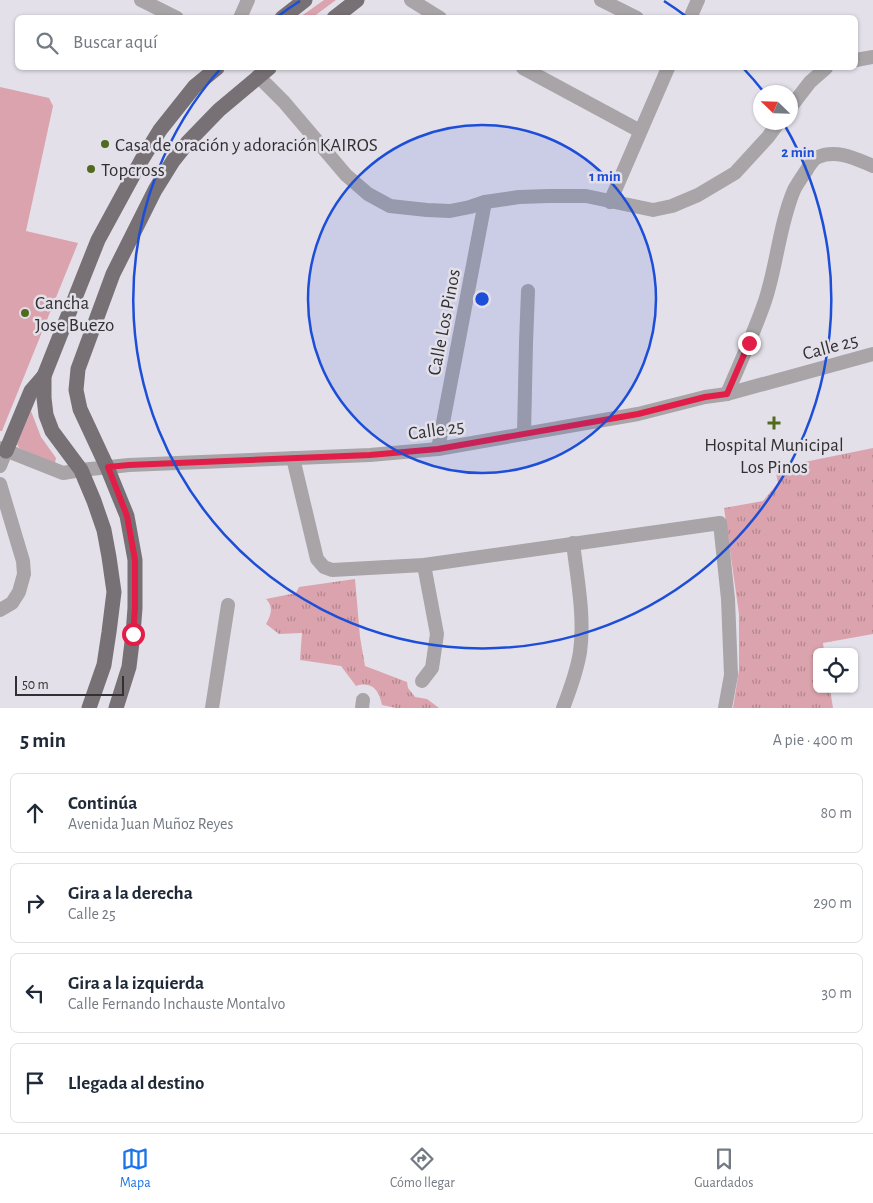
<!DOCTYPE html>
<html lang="es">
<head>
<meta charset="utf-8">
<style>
  :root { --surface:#fff; --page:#f6f6f7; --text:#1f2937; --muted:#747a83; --line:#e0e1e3; --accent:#1a73e8 }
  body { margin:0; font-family:"Alegreya Sans",sans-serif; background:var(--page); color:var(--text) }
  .controls { position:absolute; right:15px; bottom:15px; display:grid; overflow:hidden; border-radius:8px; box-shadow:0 1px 4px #0004 }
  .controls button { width:45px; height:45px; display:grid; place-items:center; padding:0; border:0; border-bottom:1px solid var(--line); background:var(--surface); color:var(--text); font:25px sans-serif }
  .compass { position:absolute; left:753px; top:85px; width:45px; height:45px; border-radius:50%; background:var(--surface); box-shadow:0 1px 4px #0004; rotate:293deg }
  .scale { position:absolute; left:15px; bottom:12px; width:109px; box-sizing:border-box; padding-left:5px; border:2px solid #313033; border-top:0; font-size:14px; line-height:18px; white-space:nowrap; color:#313033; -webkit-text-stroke:4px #e3e0e9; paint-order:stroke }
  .stop { position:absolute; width:15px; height:15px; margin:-11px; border:4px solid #e11d48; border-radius:50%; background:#fff }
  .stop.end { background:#e11d48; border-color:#fff; box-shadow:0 1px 5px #0008 }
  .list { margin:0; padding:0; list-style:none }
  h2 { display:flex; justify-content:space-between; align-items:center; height:65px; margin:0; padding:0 20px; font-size:21px }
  h2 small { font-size:16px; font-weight:400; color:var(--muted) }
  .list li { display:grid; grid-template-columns:32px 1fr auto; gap:15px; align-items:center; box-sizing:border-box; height:80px; margin:0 10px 10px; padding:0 10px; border:1px solid var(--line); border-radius:8px }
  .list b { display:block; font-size:19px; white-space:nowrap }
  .list p { margin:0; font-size:16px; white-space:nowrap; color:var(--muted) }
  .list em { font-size:16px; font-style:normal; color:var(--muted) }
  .icon { flex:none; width:28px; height:28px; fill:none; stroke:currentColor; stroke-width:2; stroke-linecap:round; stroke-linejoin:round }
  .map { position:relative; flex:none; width:873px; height:708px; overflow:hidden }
  .search { position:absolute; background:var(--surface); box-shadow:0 1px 4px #0004; left:15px; right:15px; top:15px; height:55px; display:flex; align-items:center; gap:12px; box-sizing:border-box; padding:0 18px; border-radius:8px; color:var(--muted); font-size:19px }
  .sheet { height:425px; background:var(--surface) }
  nav { display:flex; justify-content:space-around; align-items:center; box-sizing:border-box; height:70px; border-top:1px solid var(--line); background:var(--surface); font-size:14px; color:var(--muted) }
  nav a { display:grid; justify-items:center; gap:2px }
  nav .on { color:var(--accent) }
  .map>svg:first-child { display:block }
  .grass { fill:url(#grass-tufts) }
  .green { fill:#dba3ad }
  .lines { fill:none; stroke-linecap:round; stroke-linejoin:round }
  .minor { stroke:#a8a4a7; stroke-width:14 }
  .major { stroke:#777175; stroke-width:15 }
  .route { stroke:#e11d48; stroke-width:6 }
  .ring { fill:none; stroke:#1d4ed8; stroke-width:2.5 }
  .poi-dot { fill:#506b1d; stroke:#e3e0e9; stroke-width:2 }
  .labels { text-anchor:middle; stroke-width:5; stroke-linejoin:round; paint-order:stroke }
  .poi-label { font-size:19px; fill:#313033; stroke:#e3e0e9; text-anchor:start }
  .street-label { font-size:19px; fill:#313033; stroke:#e3e0e9 }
  .centre { fill:#1d4ed8; stroke:#e3e0e9; stroke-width:2.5 }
  .ring-label { font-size:15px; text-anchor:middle; font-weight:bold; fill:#1d4ed8; stroke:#e3e0e9; stroke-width:5; stroke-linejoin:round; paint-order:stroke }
</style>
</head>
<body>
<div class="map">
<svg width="873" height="708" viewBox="0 0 873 708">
  <defs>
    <pattern id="grass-tufts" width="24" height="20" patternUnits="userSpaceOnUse" patternTransform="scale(1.25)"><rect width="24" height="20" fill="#dba3ad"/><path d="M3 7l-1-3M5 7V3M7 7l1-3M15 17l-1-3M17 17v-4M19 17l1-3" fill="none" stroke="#b2858d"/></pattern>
  </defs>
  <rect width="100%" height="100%" fill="#e3e0e9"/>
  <g class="grass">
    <polygon points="324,0 336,0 313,17 300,17"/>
    <polygon points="873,448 873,634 823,643 824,652 817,652 817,689 830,689 833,708 733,708 739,670 739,614 724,508 763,501 778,483 775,468"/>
    <path d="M355 579 360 637 365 666 407 682 408 688 415 697 427 699 439 708H396L382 705C379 690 372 681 356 686L341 666 300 660 302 633 279 634 266 624C271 615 274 607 266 599L296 593 299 587Z"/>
  </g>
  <g class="green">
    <polygon points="0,87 49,98 53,106 26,231 78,243 2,431 0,431"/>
    <polygon points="31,411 41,437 56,458 55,463 19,448 17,444"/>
  </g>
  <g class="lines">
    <g class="minor">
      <polyline points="141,0 177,18"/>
      <polyline points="411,0 440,18"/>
      <polyline points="601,0 637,18"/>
      <polyline points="240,18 248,0"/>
      <polyline points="690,18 698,0"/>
      <polyline points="856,60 873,57"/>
      <polyline points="523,68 640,131"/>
      <polyline points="258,76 284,102 346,175 368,194 390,206 427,210 450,211 470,207 485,202 519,197 549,196 586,196 653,210 672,206 698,195 735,173 768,137 779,122"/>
      <polyline points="790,108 810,82 826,68"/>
      <polyline points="610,202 668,68"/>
      <path d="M727 394C740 363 754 333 765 301 777 265 779 226 794 190 797 184 802 177 806 171 809 166 813 159 818 157 837 149 856 159 873 166"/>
      <polyline points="524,434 526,343 528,291"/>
      <polyline points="0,448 63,473 81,470 129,465 370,455 438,449 638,414 705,397 727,394 873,354"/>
      <polyline points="438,449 485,202"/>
      <polyline points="293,458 317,559 324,567 332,570 424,565 720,523 728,599 731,675 725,708"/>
      <polyline points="0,466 6,451"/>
      <polyline points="0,484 23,561 24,574 19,592 12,603 0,610"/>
      <polyline points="422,681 432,668 437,634 424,565"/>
      <polyline points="212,708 228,605"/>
      <polyline points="362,708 363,700"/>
      <path d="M563 708C570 690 577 671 580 652 585 617 577 577 573 543"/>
    </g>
    <g class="major">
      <polyline points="282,18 305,0"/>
      <polyline points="334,18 357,0"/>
      <polyline points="6,451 31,391 44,376"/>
      <polyline points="89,708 104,665 109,632 114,592 109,557 104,530 94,501 81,470 52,431 46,415 44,398 44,376 98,240 141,161 160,130 195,86 217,68"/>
      <polyline points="116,708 129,667 133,634 135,608 135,560 127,516 107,467 80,409 76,390 78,369 113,274 155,190 173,161 188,142 219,110 269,68"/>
    </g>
  </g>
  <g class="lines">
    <polyline class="route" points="133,634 135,608 135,560 127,516 108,467 129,465 370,455 438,449 638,414 705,397 727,394 749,343"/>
  </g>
  <circle cx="482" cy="299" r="174" fill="#1d4ed8" fill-opacity=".12"/>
  <g class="ring">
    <circle cx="482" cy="299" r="174"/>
    <path d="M277 17A349 349 0 0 1 300 1M664 1A349 349 0 0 1 687 17M743 68A349 349 0 0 1 763 91M784 124A349 349 0 1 1 221 68"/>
  </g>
  <g class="poi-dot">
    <circle cx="105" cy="144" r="5"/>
    <circle cx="91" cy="169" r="5"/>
    <circle cx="25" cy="313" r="5"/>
    <path d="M771.5 415.5h5v5h5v5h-5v5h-5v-5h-5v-5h5z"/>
  </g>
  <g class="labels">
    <g class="poi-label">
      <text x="115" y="151">Casa de oración y adoración KAIROS</text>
      <text x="101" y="176">Topcross</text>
      <text x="35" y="309">Cancha<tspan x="35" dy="22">Jose Buezo</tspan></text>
      <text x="774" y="451" text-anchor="middle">Hospital Municipal<tspan x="774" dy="22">Los Pinos</tspan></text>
    </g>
    <g class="street-label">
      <text transform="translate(443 322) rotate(-79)" y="7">Calle Los Pinos</text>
      <text transform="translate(830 346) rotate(-15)" y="7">Calle 25</text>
      <text transform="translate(436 429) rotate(-8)" y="7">Calle 25</text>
    </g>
  </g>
  <circle cx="482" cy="299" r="8" class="centre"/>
  <g class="ring-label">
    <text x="798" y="157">2 min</text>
    <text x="605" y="181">1 min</text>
  </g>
</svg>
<div class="controls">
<button><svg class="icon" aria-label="locate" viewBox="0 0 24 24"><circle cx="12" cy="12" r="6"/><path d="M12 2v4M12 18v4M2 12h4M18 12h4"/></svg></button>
</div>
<svg class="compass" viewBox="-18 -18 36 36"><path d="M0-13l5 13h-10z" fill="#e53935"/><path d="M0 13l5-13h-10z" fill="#747a83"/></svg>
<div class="scale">50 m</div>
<div class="stop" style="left:133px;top:634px"></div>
<div class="stop end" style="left:749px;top:343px"></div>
<div class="search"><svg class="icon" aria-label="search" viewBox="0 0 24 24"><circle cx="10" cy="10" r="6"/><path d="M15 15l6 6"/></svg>Buscar aquí</div>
</div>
<section class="sheet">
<h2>5 min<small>A pie · 400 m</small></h2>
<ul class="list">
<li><svg class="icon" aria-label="ahead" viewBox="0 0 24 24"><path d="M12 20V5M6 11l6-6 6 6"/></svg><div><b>Continúa</b><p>Avenida Juan Muñoz Reyes</p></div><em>80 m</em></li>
<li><svg class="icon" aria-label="right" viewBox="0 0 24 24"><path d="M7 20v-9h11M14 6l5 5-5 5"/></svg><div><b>Gira a la derecha</b><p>Calle 25</p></div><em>290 m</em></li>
<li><svg class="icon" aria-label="left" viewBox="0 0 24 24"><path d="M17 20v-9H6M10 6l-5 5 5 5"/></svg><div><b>Gira a la izquierda</b><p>Calle Fernando Inchauste Montalvo</p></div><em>30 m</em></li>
<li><svg class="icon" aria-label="arrive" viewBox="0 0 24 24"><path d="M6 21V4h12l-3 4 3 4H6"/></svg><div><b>Llegada al destino</b></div></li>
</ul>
</section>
<nav>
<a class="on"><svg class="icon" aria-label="map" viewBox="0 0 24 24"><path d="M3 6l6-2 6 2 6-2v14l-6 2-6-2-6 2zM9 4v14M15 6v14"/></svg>Mapa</a>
<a><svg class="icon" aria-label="directions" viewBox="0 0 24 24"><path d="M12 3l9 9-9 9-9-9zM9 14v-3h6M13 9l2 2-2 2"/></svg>Cómo llegar</a>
<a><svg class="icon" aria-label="saved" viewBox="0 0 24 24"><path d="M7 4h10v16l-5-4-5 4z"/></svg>Guardados</a>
</nav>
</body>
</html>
